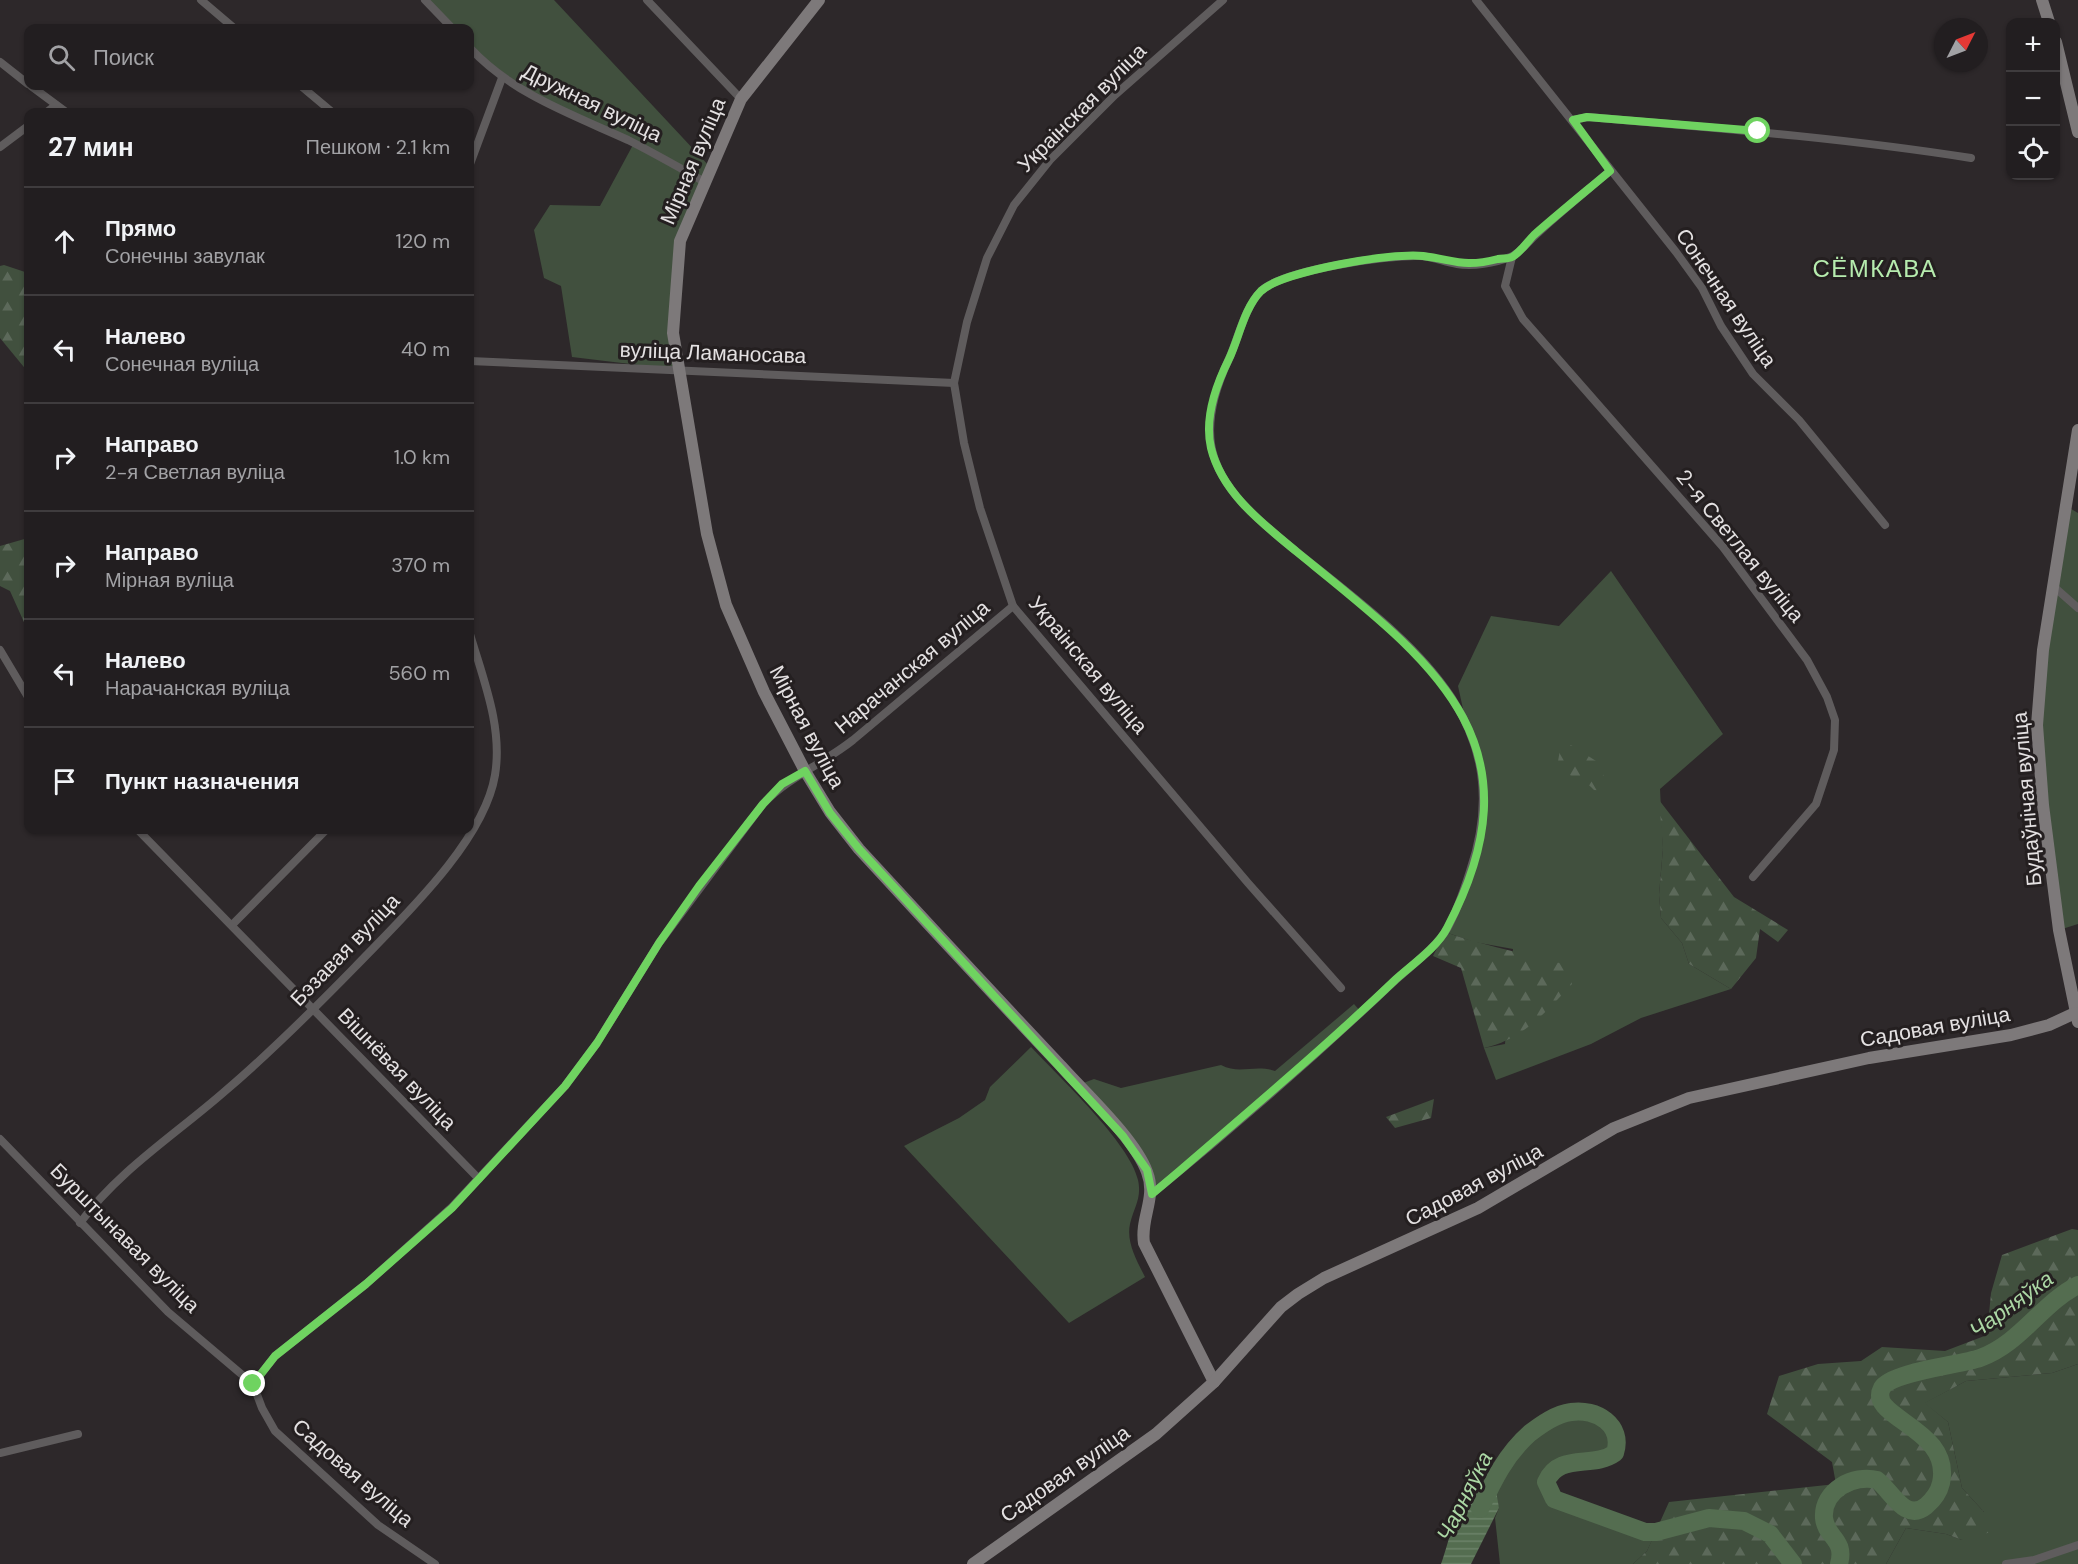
<!DOCTYPE html>
<html lang="ru">
<head>
<meta charset="utf-8">
<style>
  :root { --surface:#221e20; --page:#2e2b2d; --text:#f1f3f6; --muted:#a2a2a5; --line:#3f3c3e }
  body { margin:0; font-family:"DM Sans",sans-serif; background:var(--page); color:var(--text) }
  .controls { position:absolute; right:18px; top:18px; display:grid; overflow:hidden; border-radius:12px; box-shadow:0 2px 4px #0004 }
  .controls button { width:54px; height:54px; display:grid; place-items:center; padding:0; border:0; border-bottom:2px solid var(--line); background:var(--surface); color:var(--text); font:30px sans-serif }
  .compass { position:absolute; left:1934px; top:18px; width:54px; height:54px; border-radius:50%; background:var(--surface); box-shadow:0 2px 4px #0004; rotate:48deg }
  .stop { position:absolute; width:18px; height:18px; margin:-14px; border:4px solid #6fd360; border-radius:50%; background:#fff }
  .stop.end { background:#6fd360; border-color:#fff; box-shadow:0 2px 6px #0008 }
  .list { margin:0; padding:0; list-style:none }
  h2 { display:flex; justify-content:space-between; align-items:center; height:78px; margin:0; padding:0 24px; font-size:26px }
  h2 small { font-size:20px; font-weight:400; color:var(--muted) }
  .list li { display:grid; grid-template-columns:39px 1fr auto; gap:18px; align-items:center; box-sizing:border-box; height:108px; padding:0 24px; border-top:2px solid var(--line) }
  .list b { display:block; font-size:22px; white-space:nowrap }
  .list p { margin:0; font-size:20px; white-space:nowrap; color:var(--muted) }
  .list em { font-size:20px; font-style:normal; color:var(--muted) }
  .icon { flex:none; width:33px; height:33px; fill:none; stroke:currentColor; stroke-width:2; stroke-linecap:round; stroke-linejoin:round }
  .map { position:relative; flex:none; width:2078px; height:1564px; overflow:hidden }
  .search { position:absolute; background:var(--surface); box-shadow:0 2px 4px #0004; left:24px; top:24px; width:450px; height:66px; display:flex; align-items:center; gap:15px; box-sizing:border-box; padding:0 21px; border-radius:12px; color:var(--muted); font-size:22px }
  .panel { position:absolute; background:var(--surface); box-shadow:0 2px 4px #0004; left:24px; top:108px; width:450px; height:726px; border-radius:12px }
  .map>svg:first-child { display:block }
  .grass { fill:#41503e }
  .forest { fill:url(#forest-firs) }
  .water { fill:url(#water-rules) }
  .lines { fill:none; stroke-linecap:round; stroke-linejoin:round }
  .river { stroke:#546d50; stroke-width:18 }
  .street { stroke:#5f5c5d; stroke-width:8 }
  .secondary { stroke:#7d797a; stroke-width:12 }
  .route { stroke:#6fd360; stroke-width:8 }
  .labels { text-anchor:middle; stroke-width:6; stroke-linejoin:round; paint-order:stroke }
  .street-label { font-size:21px; fill:#e4e1e2; stroke:#241f20 }
  .water-label { font-size:22px; font-style:italic; fill:#abd7a4; stroke:#241f20 }
  .quarter-label { font-size:24px; letter-spacing:1.5px; fill:#b6ecae; stroke:#241f20 }
</style>
</head>
<body>
<div class="map">
<svg width="2078" height="1564" viewBox="0 0 2078 1564">
  <defs>
    <pattern id="forest-firs" width="22" height="20" patternUnits="userSpaceOnUse" patternTransform="scale(1.5)"><rect width="22" height="20" fill="#41503e"/><path d="M5 1l3.5 6h-7zM16 11l3.5 6h-7z" fill="#5c695a"/></pattern>
    <pattern id="water-rules" width="6" height="5" patternUnits="userSpaceOnUse" patternTransform="scale(1.5)"><rect width="6" height="5" fill="#546d50"/><path d="M0 2.5h6" fill="none" stroke="#6c8269"/></pattern>
  </defs>
  <rect width="100%" height="100%" fill="#2d282a"/>
  <g class="grass">
    <polygon points="425,0 554,0 711,168 680,241 673,333 680,370 572,357 561,286 544,278 534,230 550,205 600,206 634,143 545,103 470,48 470,28 452,28"/>
    <polygon points="2066,506 2078,513 2078,924 2059,930 2037,725"/>
    <polygon points="1611,571 1723,734 1660,789 1663,848 1659,895 1661,918 1682,943 1689,964 1731,989 1641,1018 1591,1044 1496,1080 1484,1048 1505,1044 1513,949 1474,942 1445,932 1480,844 1480,759 1465,718 1458,686 1491,616 1559,626"/>
    <path d="M1354 1004 1361 1012 1152 1194 1147 1170 1078 1085 1094 1079 1121 1088 1221 1065C1240 1075 1254 1064 1275 1071Z"/>
    <path d="M1031 1047C1058 1076 1130 1143 1138 1180 1142 1198 1134 1207 1130 1224 1126 1242 1137 1261 1145 1277L1069 1323 904 1146 959 1118 985 1100 990 1087Z"/>
    <polygon points="2078,1364 2078,1564 1886,1564 1906,1528 1946,1534 1962,1540 1984,1512 1962,1488 1948,1422 1924,1403 1966,1381 2052,1373"/>
    <path d="M1573 1412C1585 1413 1597 1413 1607 1421 1613 1426 1617 1433 1618 1441 1619 1474 1567 1453 1551 1473 1528 1500 1582 1506 1595 1512 1616 1521 1633 1531 1656 1532L1647 1551 1633 1564H1500L1495 1518 1499 1508 1490 1487C1508 1452 1534 1422 1573 1412Z"/>
  </g>
  <g class="forest">
    <polygon points="4,265 28,273 28,372 0,338 0,266"/>
    <polygon points="28,538 28,631 10,591 0,586 0,546"/>
    <path d="M1571 745 1596 761 1608 784 1604 791 1594 790C1583 777 1569 778 1557 767L1560 750Z"/>
    <polygon points="1659,800 1734,897 1788,930 1778,942 1760,929 1756,958 1731,989 1689,964 1682,943 1661,918 1659,895 1663,848"/>
    <path d="M1445 932C1484 946 1524 953 1563 964L1572 984C1546 1012 1522 1040 1484 1048L1461 968 1433 956Z"/>
    <polygon points="1434,1099 1431,1118 1395,1128 1386,1117"/>
    <polygon points="2072,1229 2078,1230 2078,1364 2052,1373 1966,1381 1925,1403 1948,1422 1962,1488 1984,1512 1991,1532 1962,1540 1946,1534 1906,1528 1886,1564 1633,1564 1647,1551 1669,1502 1836,1484 1832,1462 1767,1414 1779,1376 1818,1364 1861,1361 1882,1347 1945,1351 1987,1335 1991,1293 2002,1255"/>
  </g>
  <path class="water" d="M1482 1486 1496 1491 1499 1508 1471 1564H1441C1450 1540 1456 1497 1482 1486Z"/>
  <g class="lines">
    <g class="river">
      <path d="M1480 1509C1493 1481 1506 1454 1530 1433 1542 1424 1556 1414 1571 1412 1596 1408 1624 1425 1615 1453 1593 1469 1559 1452 1546 1482L1554 1499 1645 1532H1656L1709 1518 1744 1521 1770 1534 1793 1564"/>
      <path d="M1839 1564C1846 1539 1826 1538 1824 1518 1822 1490 1854 1474 1877 1480 1891 1490 1905 1523 1926 1506 1933 1500 1939 1492 1941 1483 1953 1428 1866 1418 1882 1388 1891 1372 1960 1365 1980 1358 2020 1344 2042 1303 2078 1285"/>
    </g>
    <g class="street">
      <polyline points="201,0 234,28"/>
      <polyline points="425,0 452,28"/>
      <polyline points="647,0 741,99"/>
      <polyline points="1223,0 1115,95 1050,160 1014,205 987,258 967,322 954,383 964,443 980,508 1013,606 1248,883 1341,988"/>
      <polyline points="1476,0 1676,252 1702,288 1721,326 1753,374 1799,420 1885,525"/>
      <path d="M470 48C513 94 571 114 628 140 654 153 680 168 705 182"/>
      <polyline points="0,62 28,84"/>
      <polyline points="31,86 66,112"/>
      <polyline points="301,86 332,112"/>
      <polyline points="47,112 56,105"/>
      <path d="M1573 120 1588 117C1716 128 1844 138 1971 158"/>
      <polyline points="0,147 28,126"/>
      <polyline points="470,164 502,78"/>
      <polyline points="1512,257 1505,286 1523,319 1723,547 1807,660 1827,697 1835,720 1834,750 1816,804 1753,877"/>
      <polyline points="470,361 954,383"/>
      <polyline points="2053,586 2078,608"/>
      <polyline points="0,650 28,697"/>
      <polyline points="138,830 479,1179"/>
      <polyline points="232,925 326,830"/>
      <polyline points="0,1139 168,1312 253,1384 262,1408 275,1431 378,1525 435,1564"/>
      <path d="M1152 1194C1232 1129 1311 1060 1386 989 1403 972 1435 949 1447 929 1457 911 1464 890 1470 871 1523 715 1402 637 1296 551 1263 524 1218 490 1211 444 1207 415 1216 387 1228 361 1238 340 1244 308 1261 291 1283 270 1387 255 1419 256 1431 256 1444 262 1457 264 1473 267 1495 263 1510 257 1520 254 1530 239 1539 232 1562 211 1586 191 1610 171"/>
      <path d="M80 1223C118 1171 176 1134 224 1092 270 1053 313 1010 355 967 401 919 484 842 495 775 503 727 483 679 470 634"/>
      <path d="M253 1384 275 1356 366 1284 452 1207 565 1086 597 1043 659 943 763 804C789 777 824 763 853 740L1013 606"/>
      <polyline points="0,1453 78,1434"/>
      <polyline points="2006,1564 2034,1560 2078,1545"/>
    </g>
    <g class="secondary">
      <path d="M819 0 741 99 680 241 673 333 707 534 726 605 764 692 805 771 830 812 859 849C926 922 993 994 1061 1066 1085 1093 1135 1139 1147 1172 1157 1198 1140 1218 1144 1243L1214 1382"/>
      <polyline points="2042,0 2049,22"/>
      <polyline points="2056,42 2078,132"/>
      <polyline points="2078,430 2043,650 2037,725 2043,805 2059,930 2078,1022"/>
      <polyline points="973,1564 1156,1434 1214,1382 1281,1307 1298,1294 1324,1278 1478,1208 1614,1128 1689,1098 1869,1058 2011,1035 2049,1025 2075,1013"/>
    </g>
  </g>
  <g class="lines">
    <path class="route" d="M253 1384 275 1356 366 1284 452 1208 565 1086 597 1043 659 943 699 886 763 804 782 784 805 771 830 813 859 849 1123 1136 1147 1170 1152 1194 1177 1173C1250 1110 1324 1048 1394 981 1410 966 1437 948 1447 928 1546 741 1430 660 1297 552 1263 524 1222 493 1211 448 1204 418 1216 385 1229 359 1239 338 1244 308 1261 291 1282 271 1394 252 1423 256 1455 260 1463 268 1498 259 1503 258 1508 259 1512 257 1520 253 1528 241 1534 235 1559 213 1585 192 1610 171L1573 120 1587 117 1758 131"/>
  </g>
  <g class="labels">
    <g class="street-label">
      <text transform="translate(592 103) rotate(26)" y="7">Дружная вуліца</text>
      <text transform="translate(1082 108) rotate(-45)" y="7">Украінская вуліца</text>
      <text transform="translate(693 161) rotate(-67)" y="7">Мірная вуліца</text>
      <text transform="translate(1726 298) rotate(56)" y="7">Сонечная вуліца</text>
      <text transform="translate(713 353) rotate(2)" y="7">вуліца Ламаносава</text>
      <text transform="translate(1740 546) rotate(51)" y="7">2-я Светлая вуліца</text>
      <text transform="translate(1088 665) rotate(50)" y="7">Украінская вуліца</text>
      <text transform="translate(912 667) rotate(-40)" y="7">Нарачанская вуліца</text>
      <text transform="translate(807 727) rotate(62)" y="7">Мірная вуліца</text>
      <text transform="translate(2027 799) rotate(-95)" y="7">Будаўнічая вуліца</text>
      <text transform="translate(345 950) rotate(-46)" y="7">Бэзавая вуліца</text>
      <text transform="translate(1935 1027) rotate(-10)" y="7">Садовая вуліца</text>
      <text transform="translate(397 1069) rotate(46)" y="7">Вішнёвая вуліца</text>
      <text transform="translate(1474 1185) rotate(-28)" y="7">Садовая вуліца</text>
      <text transform="translate(125 1238) rotate(45)" y="7">Бурштынавая вуліца</text>
      <text transform="translate(353 1473) rotate(41)" y="7">Садовая вуліца</text>
      <text transform="translate(1065 1474) rotate(-35)" y="7">Садовая вуліца</text>
    </g>
    <g class="water-label">
      <text transform="translate(2011 1304) rotate(-36)" y="8">Чарняўка</text>
      <text transform="translate(1464 1496) rotate(-63)" y="8">Чарняўка</text>
    </g>
    <g class="quarter-label">
      <text x="1875" y="277">СЁМКАВА</text>
    </g>
  </g>
</svg>
<div class="controls">
<button>+</button>
<button>−</button>
<button><svg class="icon" aria-label="locate" viewBox="0 0 24 24"><circle cx="12" cy="12" r="6"/><path d="M12 2v4M12 18v4M2 12h4M18 12h4"/></svg></button>
</div>
<svg class="compass" viewBox="-18 -18 36 36"><path d="M0-13l5 13h-10z" fill="#e53935"/><path d="M0 13l5-13h-10z" fill="#a2a2a5"/></svg>
<div class="stop" style="left:1758px;top:131px"></div>
<div class="stop end" style="left:253px;top:1384px"></div>
<div class="search"><svg class="icon" aria-label="search" viewBox="0 0 24 24"><circle cx="10" cy="10" r="6"/><path d="M15 15l6 6"/></svg>Поиск</div>
<section class="panel">
<h2>27 мин<small>Пешком · 2.1 km</small></h2>
<ul class="list">
<li><svg class="icon" aria-label="ahead" viewBox="0 0 24 24"><path d="M12 20V5M6 11l6-6 6 6"/></svg><div><b>Прямо</b><p>Сонечны завулак</p></div><em>120 m</em></li>
<li><svg class="icon" aria-label="left" viewBox="0 0 24 24"><path d="M17 20v-9H6M10 6l-5 5 5 5"/></svg><div><b>Налево</b><p>Сонечная вуліца</p></div><em>40 m</em></li>
<li><svg class="icon" aria-label="right" viewBox="0 0 24 24"><path d="M7 20v-9h11M14 6l5 5-5 5"/></svg><div><b>Направо</b><p>2-я Светлая вуліца</p></div><em>1.0 km</em></li>
<li><svg class="icon" aria-label="right" viewBox="0 0 24 24"><path d="M7 20v-9h11M14 6l5 5-5 5"/></svg><div><b>Направо</b><p>Мірная вуліца</p></div><em>370 m</em></li>
<li><svg class="icon" aria-label="left" viewBox="0 0 24 24"><path d="M17 20v-9H6M10 6l-5 5 5 5"/></svg><div><b>Налево</b><p>Нарачанская вуліца</p></div><em>560 m</em></li>
<li><svg class="icon" aria-label="arrive" viewBox="0 0 24 24"><path d="M6 21V4h12l-3 4 3 4H6"/></svg><div><b>Пункт назначения</b></div></li>
</ul>
</section>
</div>
</body>
</html>
